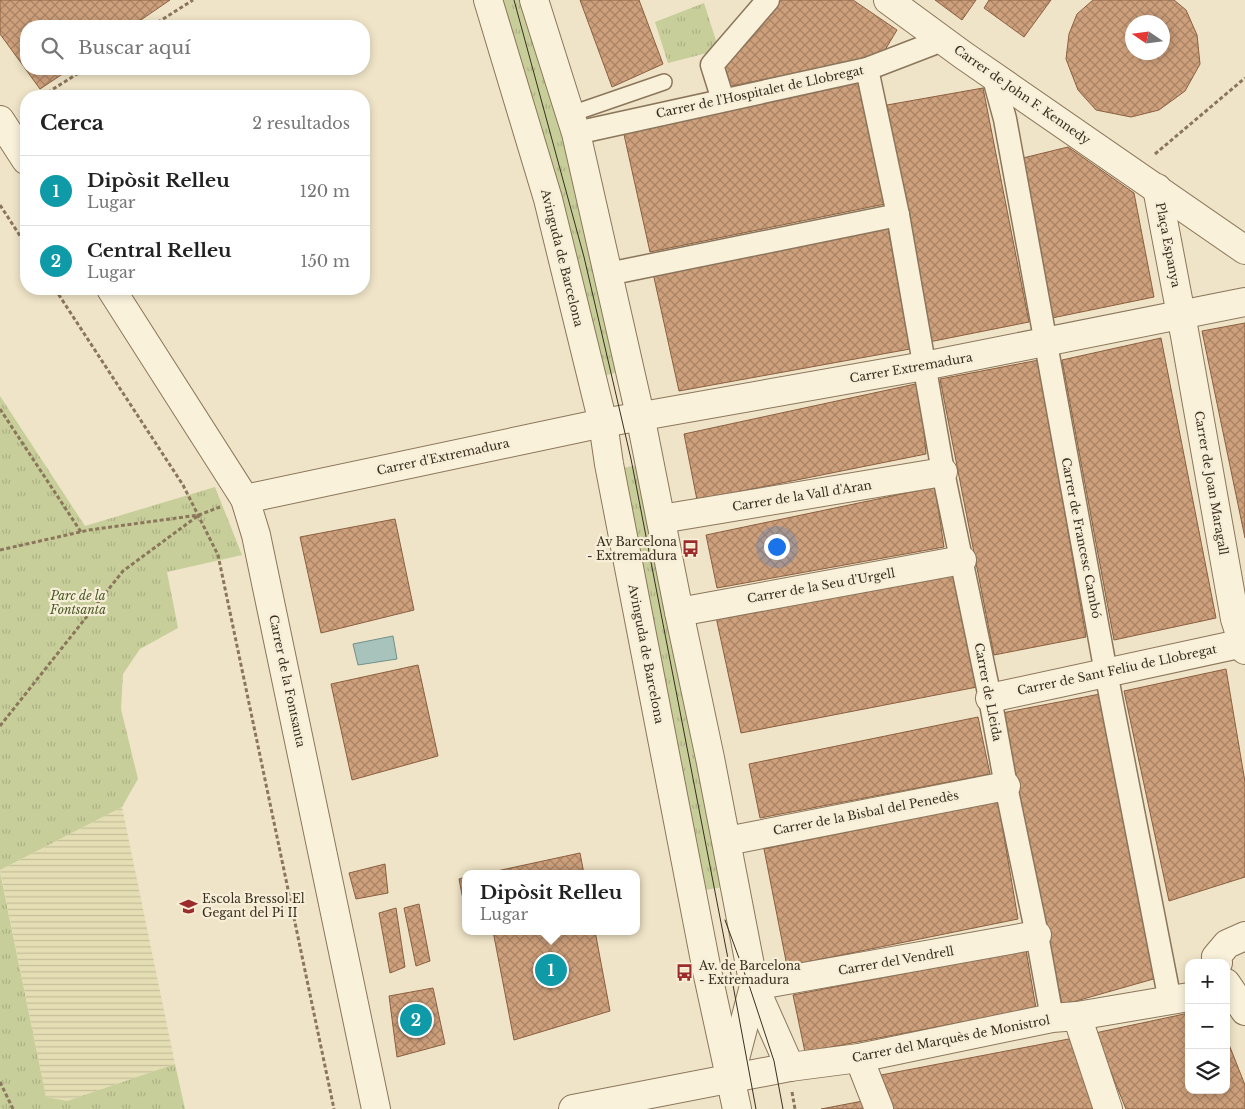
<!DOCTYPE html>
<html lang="es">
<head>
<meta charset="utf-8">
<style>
  :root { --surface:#fff; --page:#f2f2f2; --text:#222; --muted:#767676; --line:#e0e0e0; --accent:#9b2c2b }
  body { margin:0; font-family:"Libre Baskerville",serif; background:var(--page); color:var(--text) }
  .controls { position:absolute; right:15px; bottom:15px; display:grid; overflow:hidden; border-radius:10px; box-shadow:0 2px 8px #0003 }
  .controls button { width:45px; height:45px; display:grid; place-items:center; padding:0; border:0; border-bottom:1px solid var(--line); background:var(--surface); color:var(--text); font:25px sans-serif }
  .compass { position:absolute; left:1125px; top:15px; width:45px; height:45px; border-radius:50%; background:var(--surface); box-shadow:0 2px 8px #0003; rotate:283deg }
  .you { position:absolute; left:776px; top:546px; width:18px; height:18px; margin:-12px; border:4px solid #fff; border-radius:50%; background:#1a73e8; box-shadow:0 0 0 8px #1a73e833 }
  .badge { display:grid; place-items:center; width:32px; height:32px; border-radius:50%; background:var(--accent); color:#fff; font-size:16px; font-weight:700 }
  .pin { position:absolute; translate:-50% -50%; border:2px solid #fff; box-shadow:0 1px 5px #0006 }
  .popup { position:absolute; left:462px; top:870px; width:178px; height:65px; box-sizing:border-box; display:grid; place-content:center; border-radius:10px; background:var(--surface); filter:drop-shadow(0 1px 4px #0005); font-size:16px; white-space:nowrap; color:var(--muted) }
  .popup b { font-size:19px; color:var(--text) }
  .popup::after { content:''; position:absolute; left:50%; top:100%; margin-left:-10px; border:10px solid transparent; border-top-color:var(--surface) }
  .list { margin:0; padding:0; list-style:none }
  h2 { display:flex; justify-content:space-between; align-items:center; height:65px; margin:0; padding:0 20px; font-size:21px }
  h2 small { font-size:16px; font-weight:400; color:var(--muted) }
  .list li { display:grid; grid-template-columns:32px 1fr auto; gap:15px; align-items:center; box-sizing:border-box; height:70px; padding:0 20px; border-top:1px solid var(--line) }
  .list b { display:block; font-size:19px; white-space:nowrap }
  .list p { margin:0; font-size:16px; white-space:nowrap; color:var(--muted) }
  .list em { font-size:16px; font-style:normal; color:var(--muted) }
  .icon { flex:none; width:28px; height:28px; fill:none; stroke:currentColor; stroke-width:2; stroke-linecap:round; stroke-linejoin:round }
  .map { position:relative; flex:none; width:1245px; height:1109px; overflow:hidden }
  .search { position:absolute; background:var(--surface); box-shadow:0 2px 8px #0003; left:20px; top:20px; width:350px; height:55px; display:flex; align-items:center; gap:12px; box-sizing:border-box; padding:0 18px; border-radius:20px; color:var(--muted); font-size:19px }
  .panel { position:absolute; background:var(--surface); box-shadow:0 2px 8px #0003; left:20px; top:90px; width:350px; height:205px; border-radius:20px }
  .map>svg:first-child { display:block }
  .farmland { fill:url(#farmland-rules) }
  .grass { fill:url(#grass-tufts) }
  .water { fill:#a8c3bc; stroke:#6e928a }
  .building { fill:url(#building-cross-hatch); stroke:#8b6041; fill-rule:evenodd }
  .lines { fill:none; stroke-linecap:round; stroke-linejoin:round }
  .service-casing { stroke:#8b765c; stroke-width:18 }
  .pedestrian-casing { stroke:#8b765c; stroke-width:25 }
  .minor-casing { stroke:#8b765c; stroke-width:30 }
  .path { stroke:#8b765c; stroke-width:3; stroke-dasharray:4 2.5; stroke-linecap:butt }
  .service { stroke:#f9f1da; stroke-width:15 }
  .pedestrian { stroke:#f9f1da; stroke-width:22 }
  .minor { stroke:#f9f1da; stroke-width:28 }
  .tram { stroke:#3b2e20; stroke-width:1 }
  .labels { text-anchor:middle; stroke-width:4.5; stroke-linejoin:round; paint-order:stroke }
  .street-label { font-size:12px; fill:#3b2e20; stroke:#f6eed7 }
  .poi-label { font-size:12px; fill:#3b2e20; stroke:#f6eed7; text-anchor:start }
  .park-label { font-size:12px; font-style:italic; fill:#4a5826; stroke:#f6eed7 }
</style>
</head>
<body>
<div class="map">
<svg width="1245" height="1109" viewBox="0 0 1245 1109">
  <defs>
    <pattern id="farmland-rules" width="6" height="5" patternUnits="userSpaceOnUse" patternTransform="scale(1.25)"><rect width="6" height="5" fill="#e5deb4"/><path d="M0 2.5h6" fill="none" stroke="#c5bf9a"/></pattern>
    <pattern id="grass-tufts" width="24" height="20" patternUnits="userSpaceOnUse" patternTransform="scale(1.25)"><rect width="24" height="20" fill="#c7ce9a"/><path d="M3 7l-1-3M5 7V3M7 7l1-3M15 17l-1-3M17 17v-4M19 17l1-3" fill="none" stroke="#acb184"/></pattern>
    <pattern id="building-cross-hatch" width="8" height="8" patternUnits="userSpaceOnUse" patternTransform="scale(1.25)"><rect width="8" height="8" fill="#cea07c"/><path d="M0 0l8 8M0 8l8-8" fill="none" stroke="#a88365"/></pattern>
  </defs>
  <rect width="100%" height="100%" fill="#efe4c7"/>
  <polygon class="farmland" points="122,807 175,1064 67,1101 46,1097 0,870"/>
  <g class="grass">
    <polygon points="503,0 523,0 555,106 622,371 603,376 558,190 538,116"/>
    <polygon points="704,3 719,50 668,63 655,22"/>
    <polygon points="0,396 85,526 215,487 242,555 167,572 178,628 140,649 123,674 121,709 138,779 122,807 0,870"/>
    <polygon points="641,464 723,887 705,890 623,468"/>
    <polygon points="0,872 46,1097 67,1101 175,1064 185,1109 0,1109"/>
  </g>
  <polygon class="water" points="393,636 397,659 358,665 353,644"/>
  <g class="building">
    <polygon points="0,0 170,0 132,26 26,26 26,69 70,69 40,89 0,34"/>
    <polygon points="580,0 639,0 663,64 612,87"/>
    <polygon points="776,0 853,0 897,30 882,55 727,87 720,67"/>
    <polygon points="935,0 976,0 962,20"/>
    <polygon points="989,0 1051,0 1024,37 984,8"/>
    <path d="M1093 0H1174L1186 10 1197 35 1200 64 1185 91 1159 110 1131 117 1096 110 1078 90 1066 59 1069 34 1077 14ZM1132 22H1162V52H1132Z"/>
    <polygon points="862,80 885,204 650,252 623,130"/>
    <polygon points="983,88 1029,322 929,342 887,105"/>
    <polygon points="1068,147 1134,193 1154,297 1052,318 1023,158"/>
    <polygon points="888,227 910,349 679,391 653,273"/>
    <polygon points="1245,323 1245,538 1202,331"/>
    <polygon points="1161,338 1216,618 1114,640 1062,360"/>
    <polygon points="1039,360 1086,637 994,655 940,379"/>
    <polygon points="920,383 926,454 697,500 684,434"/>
    <polygon points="935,487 944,547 717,588 706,535"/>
    <polygon points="395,519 414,610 321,633 300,537"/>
    <polygon points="954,573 977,687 741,733 716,617"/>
    <polygon points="418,665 438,756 352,780 331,684"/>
    <polygon points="1226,669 1245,782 1245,877 1169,901 1124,691"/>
    <polygon points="1100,694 1157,978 1062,1005 1002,713"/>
    <polygon points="978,717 990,774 760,818 749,764"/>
    <polygon points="998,801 1018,919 787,966 764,849"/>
    <polygon points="580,853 584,874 483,874"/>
    <polygon points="385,864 388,893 356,899 349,873"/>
    <polygon points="466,877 466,915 459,879"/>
    <polygon points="419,904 430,961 416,966 404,908"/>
    <polygon points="396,908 405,967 390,973 379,913"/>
    <polygon points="493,931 595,931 610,1011 514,1040"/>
    <polygon points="1026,950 1036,1008 805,1052 793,995"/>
    <polygon points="433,988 445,1044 397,1057 389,996"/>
    <polygon points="1189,1013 1189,1090 1226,1090 1226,1037 1245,1085 1245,1109 1126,1109 1095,1033"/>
    <polygon points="1074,1038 1097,1109 893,1109 881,1075"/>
    <polygon points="868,1100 870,1109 821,1109"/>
  </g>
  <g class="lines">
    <defs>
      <polyline id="service" points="571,114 664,82"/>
      <g id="pedestrian">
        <polyline points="867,69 898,215 943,472 990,698 1006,786 1037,935 1052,1018"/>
        <polyline points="993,75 1005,119 1104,662 1170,1001"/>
        <polyline points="723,100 712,65 768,0"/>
        <polyline points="576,133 867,69 932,44 941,39"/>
        <polyline points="608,274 898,215"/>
      </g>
      <g id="minor">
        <polyline points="488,0 548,199 603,423 609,464 707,971 737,1109"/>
        <polyline points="534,0 576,133 640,415 679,612 710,758 754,986 790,1067"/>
        <polyline points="888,0 963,55 1245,250"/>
        <polyline points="0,120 26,160"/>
        <polyline points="1157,188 1185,336 1235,619 1245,650"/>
        <polyline points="111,289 245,499 256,535 376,1109"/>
        <polyline points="245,499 603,423 924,366 1245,302"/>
        <polyline points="661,519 943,472"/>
        <polyline points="679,612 962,560"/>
        <polyline points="990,698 1244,643"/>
        <polyline points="727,841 1006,786"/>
        <polyline points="1218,963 1216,957 1227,944 1245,936"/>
        <polyline points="1226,983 1245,1011"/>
        <polyline points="754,986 1037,935"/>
        <polyline points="1077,1016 1108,1109"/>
        <polyline points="859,1058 879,1109"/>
        <polyline points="731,1074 754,986"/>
        <polyline points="573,1109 790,1067 859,1058 1052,1018 1077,1016 1189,997"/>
      </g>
    </defs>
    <use href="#service" class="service-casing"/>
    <use href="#pedestrian" class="pedestrian-casing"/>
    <use href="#minor" class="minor-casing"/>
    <g class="path">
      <polyline points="152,26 193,0"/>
      <polyline points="42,96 85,69"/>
      <polyline points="1155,154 1245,78"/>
      <polyline points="0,205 26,245"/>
      <polyline points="55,289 183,485 218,555 334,1109"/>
      <polyline points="0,409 81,532"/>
      <polyline points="0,550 89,530 199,515 220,507"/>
      <polyline points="0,726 123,571 199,515"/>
      <polyline points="0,1082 13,1109"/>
      <polyline points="792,1092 795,1109"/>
    </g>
    <use href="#service" class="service"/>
    <use href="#pedestrian" class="pedestrian"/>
    <use href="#minor" class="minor"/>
    <g class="tram">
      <polyline points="514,0 584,257 631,459 730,969 756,1109"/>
      <polyline points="725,920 750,988 774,1061 783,1109"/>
    </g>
  </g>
  <defs>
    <symbol id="bus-bare" viewBox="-9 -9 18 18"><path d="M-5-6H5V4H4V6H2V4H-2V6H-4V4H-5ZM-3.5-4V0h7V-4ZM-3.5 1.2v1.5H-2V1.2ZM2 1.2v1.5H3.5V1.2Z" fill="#9b2c2b" stroke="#f6eed7" stroke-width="2.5" paint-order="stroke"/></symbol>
    <symbol id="school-bare" viewBox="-9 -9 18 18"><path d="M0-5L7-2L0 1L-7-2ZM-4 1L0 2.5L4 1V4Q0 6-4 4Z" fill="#9b2c2b" stroke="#f6eed7" stroke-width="2.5" paint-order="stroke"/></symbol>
  </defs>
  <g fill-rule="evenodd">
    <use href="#bus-bare" x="678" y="536" width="25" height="25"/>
    <use href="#school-bare" x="176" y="894" width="25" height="25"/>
    <use href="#bus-bare" x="672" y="960" width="25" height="25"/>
  </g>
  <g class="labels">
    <g class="street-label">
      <text transform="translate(760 92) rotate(-12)" y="4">Carrer de l'Hospitalet de Llobregat</text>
      <text transform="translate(1022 95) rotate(35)" y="4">Carrer de John F. Kennedy</text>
      <text transform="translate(1168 245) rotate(79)" y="4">Plaça Espanya</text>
      <text transform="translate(562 258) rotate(76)" y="4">Avinguda de Barcelona</text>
      <text transform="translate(911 368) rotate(-10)" y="4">Carrer Extremadura</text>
      <text transform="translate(443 457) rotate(-12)" y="4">Carrer d'Extremadura</text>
      <text transform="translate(1211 483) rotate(80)" y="4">Carrer de Joan Maragall</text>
      <text transform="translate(802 496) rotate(-9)" y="4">Carrer de la Vall d'Aran</text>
      <text transform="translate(1081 538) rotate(79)" y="4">Carrer de Francesc Cambó</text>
      <text transform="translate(821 586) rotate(-10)" y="4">Carrer de la Seu d'Urgell</text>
      <text transform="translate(646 654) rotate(79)" y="4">Avinguda de Barcelona</text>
      <text transform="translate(1117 670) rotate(-12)" y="4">Carrer de Sant Feliu de Llobregat</text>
      <text transform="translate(287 681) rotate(78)" y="4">Carrer de la Fontsanta</text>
      <text transform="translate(988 692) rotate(79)" y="4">Carrer de Lleida</text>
      <text transform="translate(866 813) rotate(-11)" y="4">Carrer de la Bisbal del Penedès</text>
      <text transform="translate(896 961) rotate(-10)" y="4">Carrer del Vendrell</text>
      <text transform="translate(951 1039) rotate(-11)" y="4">Carrer del Marquès de Monistrol</text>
    </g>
    <g class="poi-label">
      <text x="677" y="546" text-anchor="end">Av Barcelona<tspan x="677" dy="14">- Extremadura</tspan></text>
      <text x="202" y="903">Escola Bressol El<tspan x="202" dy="14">Gegant del Pi II</tspan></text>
      <text x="699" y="970">Av. de Barcelona<tspan x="699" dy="14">- Extremadura</tspan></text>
    </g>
    <g class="park-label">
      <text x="78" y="600">Parc de la<tspan x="78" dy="14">Fontsanta</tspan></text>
    </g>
  </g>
</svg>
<div class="controls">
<button>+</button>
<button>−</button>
<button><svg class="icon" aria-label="layers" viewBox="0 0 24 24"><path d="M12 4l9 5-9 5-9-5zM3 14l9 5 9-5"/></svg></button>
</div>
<svg class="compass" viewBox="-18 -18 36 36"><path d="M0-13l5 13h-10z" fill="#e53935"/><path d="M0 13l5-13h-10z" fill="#767676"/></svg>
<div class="you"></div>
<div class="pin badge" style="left:551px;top:970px;background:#0f9aa8">1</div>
<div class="popup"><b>Dipòsit Relleu</b>Lugar</div>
<div class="pin badge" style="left:416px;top:1020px;background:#0f9aa8">2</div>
<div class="search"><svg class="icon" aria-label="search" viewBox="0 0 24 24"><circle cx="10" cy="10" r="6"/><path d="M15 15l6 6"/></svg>Buscar aquí</div>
<section class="panel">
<h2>Cerca<small>2 resultados</small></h2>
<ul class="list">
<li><span class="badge" style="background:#0f9aa8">1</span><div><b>Dipòsit Relleu</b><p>Lugar</p></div><em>120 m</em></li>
<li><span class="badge" style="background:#0f9aa8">2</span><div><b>Central Relleu</b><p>Lugar</p></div><em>150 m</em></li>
</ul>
</section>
</div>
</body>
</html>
